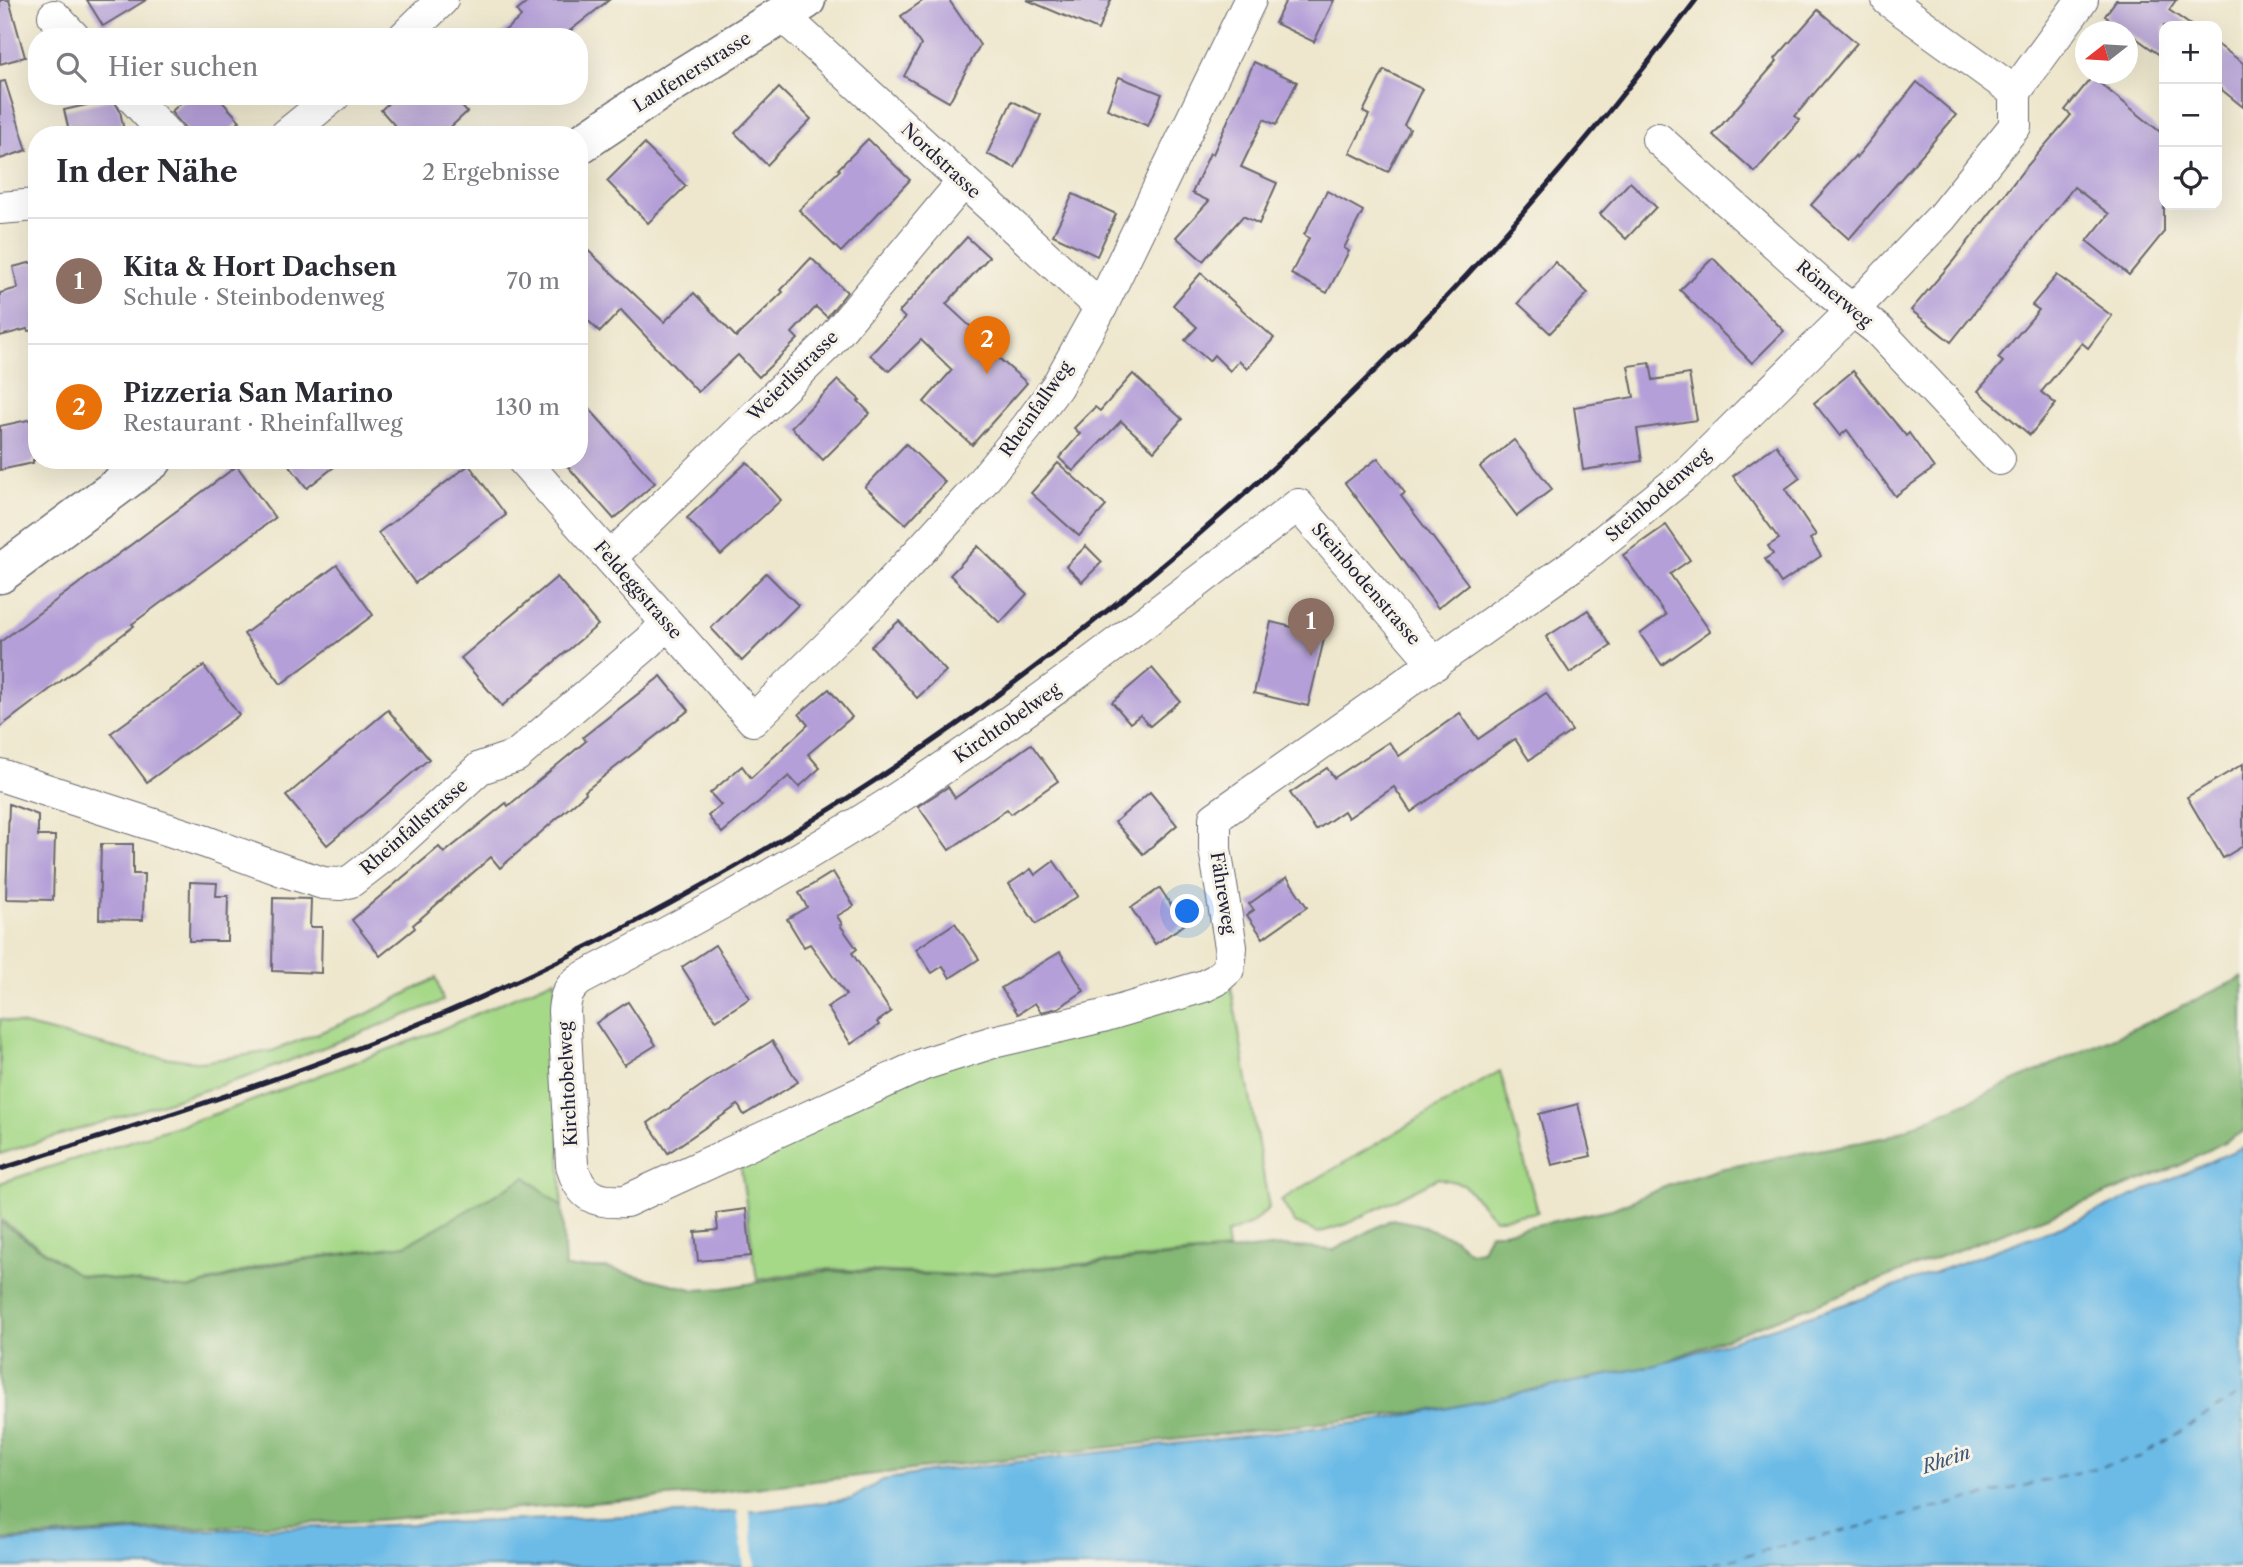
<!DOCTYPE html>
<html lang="de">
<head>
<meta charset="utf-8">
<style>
  :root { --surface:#fff; --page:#f7f7f7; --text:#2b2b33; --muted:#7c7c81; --line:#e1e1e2; --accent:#1f6fb2 }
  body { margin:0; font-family:"Libre Caslon Text",serif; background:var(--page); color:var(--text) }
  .controls { position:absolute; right:21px; top:21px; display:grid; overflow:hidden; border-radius:14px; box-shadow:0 7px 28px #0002 }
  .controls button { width:63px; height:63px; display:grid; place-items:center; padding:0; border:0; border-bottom:2px solid var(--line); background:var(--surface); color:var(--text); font:35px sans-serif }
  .compass { position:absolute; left:2075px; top:21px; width:63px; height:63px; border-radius:50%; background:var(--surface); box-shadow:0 7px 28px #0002; rotate:253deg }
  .you { position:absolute; left:1188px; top:912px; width:24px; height:24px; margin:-18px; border:5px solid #fff; border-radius:50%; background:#1a73e8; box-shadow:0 0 0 10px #1a73e833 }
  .badge { display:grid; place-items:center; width:46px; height:46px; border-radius:50%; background:var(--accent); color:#fff; font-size:23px; font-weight:700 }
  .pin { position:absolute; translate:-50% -58px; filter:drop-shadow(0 2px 4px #0008) }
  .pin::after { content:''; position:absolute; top:37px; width:24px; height:21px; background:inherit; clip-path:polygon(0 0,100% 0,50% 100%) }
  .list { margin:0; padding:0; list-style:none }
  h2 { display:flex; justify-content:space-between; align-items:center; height:91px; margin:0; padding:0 28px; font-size:30px }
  h2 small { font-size:23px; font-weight:400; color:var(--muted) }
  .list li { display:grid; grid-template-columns:46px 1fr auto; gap:21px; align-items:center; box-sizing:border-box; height:126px; padding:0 28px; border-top:2px solid var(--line) }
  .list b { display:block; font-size:26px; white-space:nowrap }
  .list p { margin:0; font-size:23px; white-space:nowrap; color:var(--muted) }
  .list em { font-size:23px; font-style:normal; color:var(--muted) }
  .icon { flex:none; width:38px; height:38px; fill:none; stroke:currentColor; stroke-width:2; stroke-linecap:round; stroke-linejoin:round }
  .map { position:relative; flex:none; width:2243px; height:1567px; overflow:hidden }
  .search { position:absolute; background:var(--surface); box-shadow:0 7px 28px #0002; left:28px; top:28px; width:560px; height:77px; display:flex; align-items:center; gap:18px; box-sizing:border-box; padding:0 24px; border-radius:28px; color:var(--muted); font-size:26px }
  .panel { position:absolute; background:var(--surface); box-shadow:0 7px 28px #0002; left:28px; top:126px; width:560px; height:343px; border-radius:28px }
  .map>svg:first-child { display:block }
  .green { fill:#a5d887; stroke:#647d61; stroke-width:2 }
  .forest { fill:#84b874; stroke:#536d58; stroke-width:2 }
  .water { fill:#6cbbe7; stroke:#476e91; stroke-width:2 }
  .pier { fill:#eee7cd }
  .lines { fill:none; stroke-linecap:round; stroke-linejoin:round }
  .ferry { stroke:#3c5877; stroke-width:2; stroke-dasharray:9 7; stroke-linecap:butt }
  .building { fill:#b49fd8 }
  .minor-casing { stroke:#69676e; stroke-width:34 }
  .tertiary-casing { stroke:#69676e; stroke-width:41 }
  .minor { stroke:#fff; stroke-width:32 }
  .tertiary { stroke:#fff; stroke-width:38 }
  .rail { stroke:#22223b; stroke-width:5 }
  .labels { text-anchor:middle; stroke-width:6; stroke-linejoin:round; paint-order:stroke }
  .street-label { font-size:18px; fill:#22223b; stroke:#f7f3e8 }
  .water-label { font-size:19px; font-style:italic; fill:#3c5877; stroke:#f7f3e8 }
</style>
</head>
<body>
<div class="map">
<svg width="2243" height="1567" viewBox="0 0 2243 1567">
  <rect width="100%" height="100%" fill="#f7f3e8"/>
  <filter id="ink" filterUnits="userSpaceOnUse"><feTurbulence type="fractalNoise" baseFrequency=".0143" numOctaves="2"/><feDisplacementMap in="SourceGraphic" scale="14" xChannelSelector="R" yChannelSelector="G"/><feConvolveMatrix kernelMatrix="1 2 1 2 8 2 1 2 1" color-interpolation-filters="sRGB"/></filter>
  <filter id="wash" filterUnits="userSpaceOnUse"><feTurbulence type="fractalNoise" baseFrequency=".00686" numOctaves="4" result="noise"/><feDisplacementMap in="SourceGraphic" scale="28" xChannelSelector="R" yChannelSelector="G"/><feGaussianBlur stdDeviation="1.57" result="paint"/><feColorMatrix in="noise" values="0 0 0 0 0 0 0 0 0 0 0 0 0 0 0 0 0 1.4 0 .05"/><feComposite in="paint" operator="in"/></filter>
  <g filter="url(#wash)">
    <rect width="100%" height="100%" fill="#eee7cd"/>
    <g class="green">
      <polygon points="436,978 443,1001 250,1076 0,1154 0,1019 140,1054 201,1062 272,1051 365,1015"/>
      <polygon points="555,979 562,1208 527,1178 404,1246 269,1263 187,1289 77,1274 0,1219 0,1183 230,1109 435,1032"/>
      <polygon points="1231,986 1269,1208 1251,1224 1226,1234 1228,1250 964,1275 823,1269 757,1280 739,1155 925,1070"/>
      <polygon points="1500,1071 1538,1212 1495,1219 1463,1184 1438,1178 1347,1224 1318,1233 1295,1223 1281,1200"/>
    </g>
    <polygon class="forest" points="2243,977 2243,1132 2179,1166 1656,1365 1449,1408 693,1495 363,1521 136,1530 0,1540 0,1222 79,1275 189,1289 269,1265 406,1245 526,1177 562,1207 565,1268 606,1268 696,1290 724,1288 826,1271 964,1276 1282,1246 1334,1250 1392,1219 1417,1224 1454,1238 1470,1252 1482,1250 1490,1232 1503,1232 1612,1209 1667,1186 1719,1169 1887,1137 2153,1020"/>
    <polygon class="water" points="2243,1147 2243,1567 0,1567 0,1542 136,1532 361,1526 759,1511 851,1499 883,1480 930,1472 1367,1422 1449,1408 1656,1365 1861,1299 2078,1220"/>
    <polygon class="pier" points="749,1507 755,1567 744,1567 737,1508"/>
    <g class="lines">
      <polyline class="ferry" points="1698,1567 2140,1457 2243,1392"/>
    </g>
    <g id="blocks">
      <g class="building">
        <polygon points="0,0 9,0 25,57 0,64"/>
        <polygon points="87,0 146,0 103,26"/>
        <polygon points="530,0 609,0 562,37 497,37 521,17 517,11"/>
        <polygon points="924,0 949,0 980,45 949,102 904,76 921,45 901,16"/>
        <polygon points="1027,0 1111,0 1098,30"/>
        <polygon points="1286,0 1334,0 1314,42 1275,23"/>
        <polygon points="2116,0 2176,0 2169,10 2192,26 2164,26 2164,58 2105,16"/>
        <polygon points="1818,10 1857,43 1795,116 1800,120 1755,172 1713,135 1777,61 1775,59"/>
        <polygon points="2217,44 2243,63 2243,107 2217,86"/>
        <polygon points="1254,62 1297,82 1276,125 1264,119 1241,167 1277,183 1259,224 1243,216 1203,261 1176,237 1209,201 1192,193 1210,153 1213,154"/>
        <polygon points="1384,70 1422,89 1404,125 1410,129 1388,172 1350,153 1369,115 1363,112"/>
        <polygon points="1119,77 1162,94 1148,126 1107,109"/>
        <polygon points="2092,77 2164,135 2164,232 2129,275 2087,241 2109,214 2074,187 1951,342 1911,310 1953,261 2022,172 2071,115 2065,110"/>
        <polygon points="5,81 27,150 0,159 0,82"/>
        <polygon points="1917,82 1956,115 1849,239 1811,205 1855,156 1856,158"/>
        <polygon points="779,88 811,119 767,165 735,133"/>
        <polygon points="188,96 217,96 240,121 224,135 191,135 171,112"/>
        <polygon points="396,96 452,96 467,112 442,135 403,135 381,110"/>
        <polygon points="113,99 120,111 125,135 70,135 64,110"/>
        <polygon points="1012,101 1041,115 1015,168 987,154"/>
        <polygon points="868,139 910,180 841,252 799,210 840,170 838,169"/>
        <polygon points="644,144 686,186 648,223 607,181"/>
        <polygon points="1630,182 1656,207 1626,239 1600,214"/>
        <polygon points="1327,191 1363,211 1344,248 1349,251 1327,293 1291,274 1309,238 1304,235"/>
        <polygon points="1073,194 1116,214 1097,256 1053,235"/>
        <polygon points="967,237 989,257 946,304 971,327 968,331 1027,383 972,445 924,402 952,370 921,340 889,371 870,355 905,318 899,312"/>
        <polygon points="579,242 664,322 694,293 736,337 783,292 781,290 811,258 847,292 827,317 816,307 792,333 798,339 759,377 738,355 698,392 621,310 600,332 579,312"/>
        <polygon points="1713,258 1784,331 1752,363 1680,290"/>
        <polygon points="37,261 37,330 28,331 27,329 0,336 0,293 18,288 13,267"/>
        <polygon points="1555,262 1588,293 1550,333 1518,303"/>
        <polygon points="1201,273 1274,338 1247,369 1239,361 1230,371 1214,355 1209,361 1185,340 1197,327 1173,305"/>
        <polygon points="2057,275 2112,316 2088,348 2082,343 2041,392 2056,404 2030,435 1978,391 2003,362 1998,358 2039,310 2032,305"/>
        <polygon points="1650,363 1653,380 1689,374 1697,420 1637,429 1642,461 1583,470 1574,407 1634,397 1628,366"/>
        <polygon points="1853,371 1906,436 1909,433 1934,468 1895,496 1847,430 1840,436 1814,403"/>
        <polygon points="1133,374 1182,419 1154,451 1121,421 1073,471 1059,458 1080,434 1074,428 1095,407 1100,411"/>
        <polygon points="838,380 860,400 858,401 870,413 823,460 791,427"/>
        <polygon points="579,397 655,483 614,519 562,460 579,460"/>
        <polygon points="37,418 37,460 33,460 33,463 0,470 0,426"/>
        <polygon points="1514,440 1552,489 1517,516 1480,467"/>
        <polygon points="906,444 945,482 906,524 865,487"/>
        <polygon points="1776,445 1800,478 1785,489 1816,535 1810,539 1821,556 1781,583 1765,559 1773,554 1768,546 1779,539 1733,476"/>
        <polygon points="1378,458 1405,493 1401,496 1468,584 1438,608 1345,483"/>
        <polygon points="285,460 343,460 307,488"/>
        <polygon points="747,462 781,500 721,555 687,518"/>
        <polygon points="1058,463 1106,506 1079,536 1031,493"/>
        <polygon points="469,465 506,515 415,583 378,533"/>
        <polygon points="237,466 275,518 132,624 134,626 0,727 0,642"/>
        <polygon points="1666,525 1690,560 1670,574 1710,631 1662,665 1640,634 1666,615 1623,555"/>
        <polygon points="978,546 1027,594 1000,623 950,575"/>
        <polygon points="1086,546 1102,562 1082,582 1066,566"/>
        <polygon points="337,565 373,615 281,684 244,634"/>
        <polygon points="766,573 798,605 742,661 711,628"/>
        <polygon points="557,577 598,625 502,706 461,658"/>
        <polygon points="1588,610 1611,646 1570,673 1546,637"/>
        <polygon points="899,621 946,671 917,698 871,646"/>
        <polygon points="1271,622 1325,635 1308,706 1254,693"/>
        <polygon points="204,666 239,715 147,782 111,733"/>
        <polygon points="1152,668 1180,701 1150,726 1140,715 1130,723 1112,702"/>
        <polygon points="661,676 689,710 585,791 586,793 500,868 491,857 413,925 415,928 380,956 352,920 439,847 444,853 506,803 508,806 586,741 583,737"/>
        <polygon points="829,689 852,717 808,754 820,768 799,787 789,776 722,833 708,816 721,805 710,793 742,766 751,778 808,725 799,714"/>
        <polygon points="1546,693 1572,731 1529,760 1515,739 1411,812 1394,787 1348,818 1344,811 1316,830 1290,793 1327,768 1334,778 1389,742 1399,756 1460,713 1478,739"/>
        <polygon points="388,710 429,759 327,845 286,796"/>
        <polygon points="1031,744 1058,781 1011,814 1007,809 949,850 918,806 948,787 955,798"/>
        <polygon points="2243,764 2243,846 2223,858 2187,797"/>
        <polygon points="1150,792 1177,825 1143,854 1115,822"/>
        <polygon points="9,804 38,815 38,836 55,836 53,900 6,899"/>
        <polygon points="101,844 133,844 133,874 144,874 143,920 99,919"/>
        <polygon points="1054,861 1078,896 1036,924 1009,884 1031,869 1035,875"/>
        <polygon points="833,872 854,906 837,916 842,924 840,925 857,949 852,953 891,1012 877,1022 879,1025 851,1044 827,1007 846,995 810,944 804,947 787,919 807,907 799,893"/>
        <polygon points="1287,877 1307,907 1263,938 1247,915 1254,910 1249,904"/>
        <polygon points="190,882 217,883 216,896 228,896 227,941 189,941"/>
        <polygon points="1160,888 1184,925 1155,944 1131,908"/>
        <polygon points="273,898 311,899 310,927 322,927 321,973 272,971"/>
        <polygon points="955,923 979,959 950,978 943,966 932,973 916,949"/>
        <polygon points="715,945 750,998 716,1020 682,967"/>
        <polygon points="1060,952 1084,991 1058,1008 1041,1012 1035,1003 1018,1014 1001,988"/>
        <polygon points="628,1002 656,1045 624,1065 596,1023"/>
        <polygon points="772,1041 798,1082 744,1115 738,1105 668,1153 648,1123 718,1074"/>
        <polygon points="1578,1104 1591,1156 1552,1165 1539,1114"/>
        <polygon points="746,1209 751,1256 698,1261 695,1232 718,1230 716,1213"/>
      </g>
    </g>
  </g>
  <g filter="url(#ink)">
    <use href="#blocks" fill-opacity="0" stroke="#69676e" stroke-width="2"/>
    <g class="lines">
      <defs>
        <g id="minor">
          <polyline points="1888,0 2015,92"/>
          <polyline points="782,15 1101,307"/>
          <polyline points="54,16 74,37"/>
          <polyline points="404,37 442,0"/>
          <polyline points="2015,92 2082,0"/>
          <polyline points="131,96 167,135"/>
          <polyline points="286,135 334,96"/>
          <polyline points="1658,139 1832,294 1878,330 1999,459"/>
          <polyline points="0,208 37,205"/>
          <polyline points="523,460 753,720 874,601 973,493 1027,427 1057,386 1101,307 1250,0"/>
          <polyline points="610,558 828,344 963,182"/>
          <path d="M1435 664 1298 505C1163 608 1030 713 887 805 788 868 683 925 579 980 568 989 565 997 564 1011L572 1165C580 1197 595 1203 626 1201L924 1064 993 1042 1103 1016 1204 986 1216 980 1228 969 1230 959 1231 947 1215 849V818L1580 560 1691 470 1853 310 1941 218 2015 126V92"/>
          <polyline points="0,775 206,842 282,870 323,883 340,884 351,881 386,854 480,768 516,756 649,642 666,624"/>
        </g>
        <g id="tertiary">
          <polyline points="579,145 664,88 806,0"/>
          <polyline points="0,574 153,460"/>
        </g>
      </defs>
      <use href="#minor" class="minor-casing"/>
      <use href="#tertiary" class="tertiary-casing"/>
      <use href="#minor" class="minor"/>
      <use href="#tertiary" class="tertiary"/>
      <path class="rail" d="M0 1169C161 1118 322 1068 477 999 958 785 1381 420 1696 0"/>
    </g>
  </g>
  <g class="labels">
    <g class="street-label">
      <text transform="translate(692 72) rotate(-32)" y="6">Laufenerstrasse</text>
      <text transform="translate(941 161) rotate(43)" y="6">Nordstrasse</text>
      <text transform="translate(1834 294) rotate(40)" y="6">Römerweg</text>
      <text transform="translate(793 376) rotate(-45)" y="6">Weierlistrasse</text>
      <text transform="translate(1036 409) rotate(-55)" y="6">Rheinfallweg</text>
      <text transform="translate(1658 495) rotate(-41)" y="6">Steinbodenweg</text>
      <text transform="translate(1366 584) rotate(49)" y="6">Steinbodenstrasse</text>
      <text transform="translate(638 590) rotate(49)" y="6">Feldeggstrasse</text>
      <text transform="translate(1007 723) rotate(-35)" y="6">Kirchtobelweg</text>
      <text transform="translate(414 827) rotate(-41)" y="6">Rheinfallstrasse</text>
      <text transform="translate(1223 893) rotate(81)" y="6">Fähreweg</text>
      <text transform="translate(568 1084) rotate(-93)" y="6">Kirchtobelweg</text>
    </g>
    <g class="water-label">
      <text transform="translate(1946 1459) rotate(-19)" y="7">Rhein</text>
    </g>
  </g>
</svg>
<div class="controls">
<button>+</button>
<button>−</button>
<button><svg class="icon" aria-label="locate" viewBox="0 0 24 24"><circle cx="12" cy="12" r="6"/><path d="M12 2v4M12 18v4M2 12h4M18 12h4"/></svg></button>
</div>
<svg class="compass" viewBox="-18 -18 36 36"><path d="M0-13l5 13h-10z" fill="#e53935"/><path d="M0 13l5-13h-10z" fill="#7c7c81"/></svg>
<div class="you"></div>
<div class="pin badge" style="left:1311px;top:656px;background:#8d6e63">1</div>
<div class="pin badge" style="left:987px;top:374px;background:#e8710a">2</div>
<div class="search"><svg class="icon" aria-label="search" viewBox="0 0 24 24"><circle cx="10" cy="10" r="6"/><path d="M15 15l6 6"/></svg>Hier suchen</div>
<section class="panel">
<h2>In der Nähe<small>2 Ergebnisse</small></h2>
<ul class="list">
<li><span class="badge" style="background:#8d6e63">1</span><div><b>Kita &amp; Hort Dachsen</b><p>Schule · Steinbodenweg</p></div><em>70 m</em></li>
<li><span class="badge" style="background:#e8710a">2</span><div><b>Pizzeria San Marino</b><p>Restaurant · Rheinfallweg</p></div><em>130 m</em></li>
</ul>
</section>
</div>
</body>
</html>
